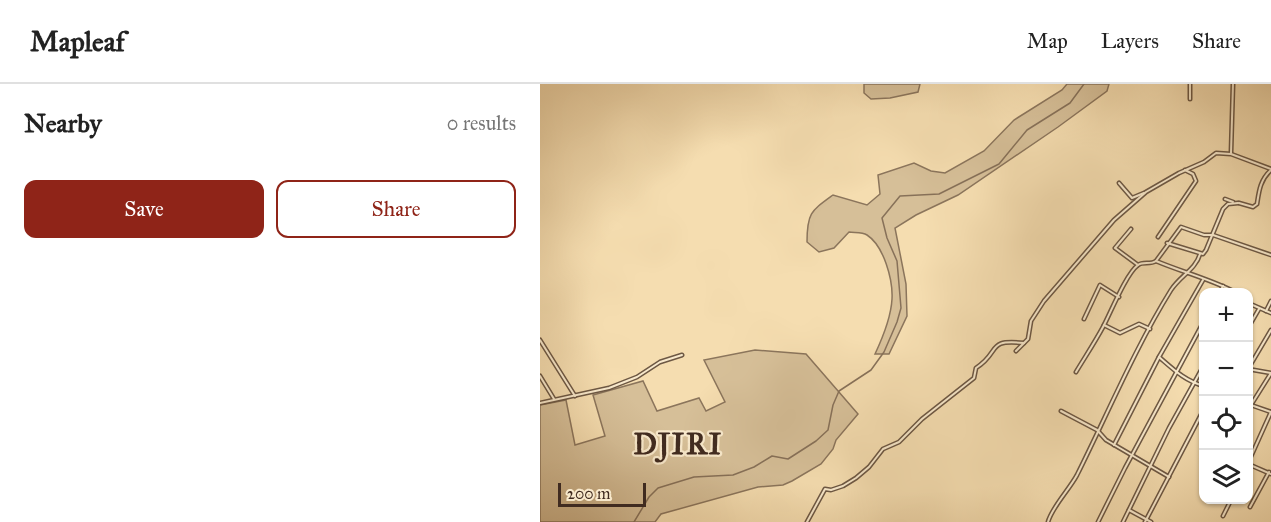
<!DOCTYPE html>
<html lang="en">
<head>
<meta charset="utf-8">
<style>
  :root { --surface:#fff; --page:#f2f2f2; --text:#222; --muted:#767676; --line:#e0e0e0; --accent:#8f2418 }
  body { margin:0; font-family:"IM FELL Great Primer",serif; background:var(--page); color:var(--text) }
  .controls { position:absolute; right:18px; bottom:18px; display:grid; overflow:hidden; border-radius:12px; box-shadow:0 2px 4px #0004 }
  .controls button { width:54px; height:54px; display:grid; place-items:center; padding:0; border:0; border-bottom:2px solid var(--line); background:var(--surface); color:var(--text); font:30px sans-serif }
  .scale { position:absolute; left:18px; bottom:15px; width:88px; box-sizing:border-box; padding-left:6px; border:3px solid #402b20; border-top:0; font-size:16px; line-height:21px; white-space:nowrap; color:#402b20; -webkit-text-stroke:4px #f8e9cc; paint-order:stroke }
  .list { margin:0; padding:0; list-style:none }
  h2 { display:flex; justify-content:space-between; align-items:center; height:78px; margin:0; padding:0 24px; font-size:26px }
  h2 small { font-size:20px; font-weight:400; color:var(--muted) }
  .actions { display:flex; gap:12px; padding:18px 24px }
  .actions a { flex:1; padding:14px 0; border:2px solid var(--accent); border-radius:12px; text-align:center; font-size:21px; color:var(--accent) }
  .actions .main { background:var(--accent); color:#fff }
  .icon { flex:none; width:33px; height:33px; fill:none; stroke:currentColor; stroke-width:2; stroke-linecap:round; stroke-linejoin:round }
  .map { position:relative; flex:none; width:731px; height:438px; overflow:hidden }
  header { display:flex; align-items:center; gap:36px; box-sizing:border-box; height:84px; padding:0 30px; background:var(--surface); border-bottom:2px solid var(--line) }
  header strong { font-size:28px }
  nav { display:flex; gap:33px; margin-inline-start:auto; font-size:21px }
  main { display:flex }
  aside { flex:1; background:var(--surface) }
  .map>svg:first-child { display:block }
  .green { fill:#d6bf98; stroke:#8b755c; stroke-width:1.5 }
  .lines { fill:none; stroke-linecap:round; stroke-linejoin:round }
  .stream { stroke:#877159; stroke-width:1.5 }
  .minor-casing { stroke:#6d5844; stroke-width:5 }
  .minor { stroke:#f8e9cc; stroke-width:2 }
  .labels { text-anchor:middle; stroke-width:4.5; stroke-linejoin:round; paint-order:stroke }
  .district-label { font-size:30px; font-weight:bold; letter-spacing:1.5px; fill:#402b20; stroke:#f8e9cc }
</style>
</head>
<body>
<header>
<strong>Mapleaf</strong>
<nav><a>Map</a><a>Layers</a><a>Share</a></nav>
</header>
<main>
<aside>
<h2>Nearby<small>0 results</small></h2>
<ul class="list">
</ul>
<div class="actions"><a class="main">Save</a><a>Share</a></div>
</aside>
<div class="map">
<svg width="731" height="438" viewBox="0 0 731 438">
  <rect width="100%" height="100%" fill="#f5ddb0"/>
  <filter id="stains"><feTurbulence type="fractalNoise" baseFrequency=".00333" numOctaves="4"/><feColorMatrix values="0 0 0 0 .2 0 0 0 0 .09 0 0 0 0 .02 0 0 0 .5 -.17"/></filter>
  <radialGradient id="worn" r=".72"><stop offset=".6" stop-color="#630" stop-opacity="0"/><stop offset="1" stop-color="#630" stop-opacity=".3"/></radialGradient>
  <g class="green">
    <polygon points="324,0 380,0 378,8 350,14 331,15 324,9"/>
    <path d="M527 0H569L567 7 518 43 418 111 376 131 355 144 366 200 367 232 349 270H335C343 253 351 234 352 215 353 196 344 162 327 151 322 148 314 149 309 148L294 164 279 168 267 158C267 129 271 127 293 111L327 121 340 110 338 91 374 79 391 87 405 89 444 67 474 36 522 6Z"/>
    <polygon points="215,266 266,270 318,330 296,356 293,365 281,380 252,397 243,401 218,403 121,430 115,438 0,438 0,321 26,316 35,361 65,352 53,311 103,297 117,327 159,314 166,327 185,318 164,276"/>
  </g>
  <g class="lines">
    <polyline class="stream" points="94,438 109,413 118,404 154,393 193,391 214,383 232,372 248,375 276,357 288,346 293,321 299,307 331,286 344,268 357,238 361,224 357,177 347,154 342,134 360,112 399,110 459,80 487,46 530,19 544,0"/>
    <defs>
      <g id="minor">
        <polyline points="650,0 650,15"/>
        <polyline points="691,69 693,0"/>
        <polyline points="579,99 592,114 604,109"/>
        <polyline points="685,115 693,118"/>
        <path d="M699 119 713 123 717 120C719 107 720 96 731 86"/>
        <polyline points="591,145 575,164 598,181"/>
        <polyline points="618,153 656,97 653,90 645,86"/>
        <polyline points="627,159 663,170 666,166 683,125 688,120 698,119"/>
        <polyline points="616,177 641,143 664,151 673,151 731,171"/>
        <polyline points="680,208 683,202"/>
        <polyline points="708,219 731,229"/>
        <polyline points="726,227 731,217"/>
        <polyline points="544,235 560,201 579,213"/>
        <polyline points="564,241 580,249 599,240 610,245"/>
        <polyline points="708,244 719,225"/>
        <polyline points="0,256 35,312"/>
        <polyline points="476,267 488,255 491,237 504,217 574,136 606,108 639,89 664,78 676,69 691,70 731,85"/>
        <path d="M619 273C633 285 645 297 664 302"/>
        <polyline points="708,285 731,289 711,321"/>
        <polyline points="708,285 731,246"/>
        <path d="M536 288C545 273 555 258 563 243 571 228 586 190 598 181 603 177 610 181 616 177 642 188 670 195 695 208"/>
        <polyline points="0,292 14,315"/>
        <polyline points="0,319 69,304 97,293 120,278 142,271"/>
        <polyline points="708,320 731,328"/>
        <polyline points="521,327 557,346 566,356 629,393"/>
        <polyline points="574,361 619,273 663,196"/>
        <polyline points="708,379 731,328"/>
        <polyline points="708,380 731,390"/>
        <polyline points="710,423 729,388"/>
        <polyline points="589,426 611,438"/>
        <polyline points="683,432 691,416"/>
        <path d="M267 438 285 405 291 406 303 402 316 394 329 383 343 365 359 358 382 335 434 294 436 284C462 267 445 255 484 259"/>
        <path d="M508 438C512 423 529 406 537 391 568 329 595 264 631 206 640 192 656 185 660 170"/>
        <polyline points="558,438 585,384 664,237"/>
        <polyline points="583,438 629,344 664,281"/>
        <polyline points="605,438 664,325"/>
      </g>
    </defs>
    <use href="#minor" class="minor-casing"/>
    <use href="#minor" class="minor"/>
  </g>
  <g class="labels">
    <g class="district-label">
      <text x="138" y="370">DJIRI</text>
    </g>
  </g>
  <rect width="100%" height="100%" filter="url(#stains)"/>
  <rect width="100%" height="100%" fill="url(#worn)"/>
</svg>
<div class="controls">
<button>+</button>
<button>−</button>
<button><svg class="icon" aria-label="locate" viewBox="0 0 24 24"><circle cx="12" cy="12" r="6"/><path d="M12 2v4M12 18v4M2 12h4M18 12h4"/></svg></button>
<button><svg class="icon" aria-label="layers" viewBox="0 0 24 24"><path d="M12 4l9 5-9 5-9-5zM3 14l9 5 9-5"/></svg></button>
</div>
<div class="scale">200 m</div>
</div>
</main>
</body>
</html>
